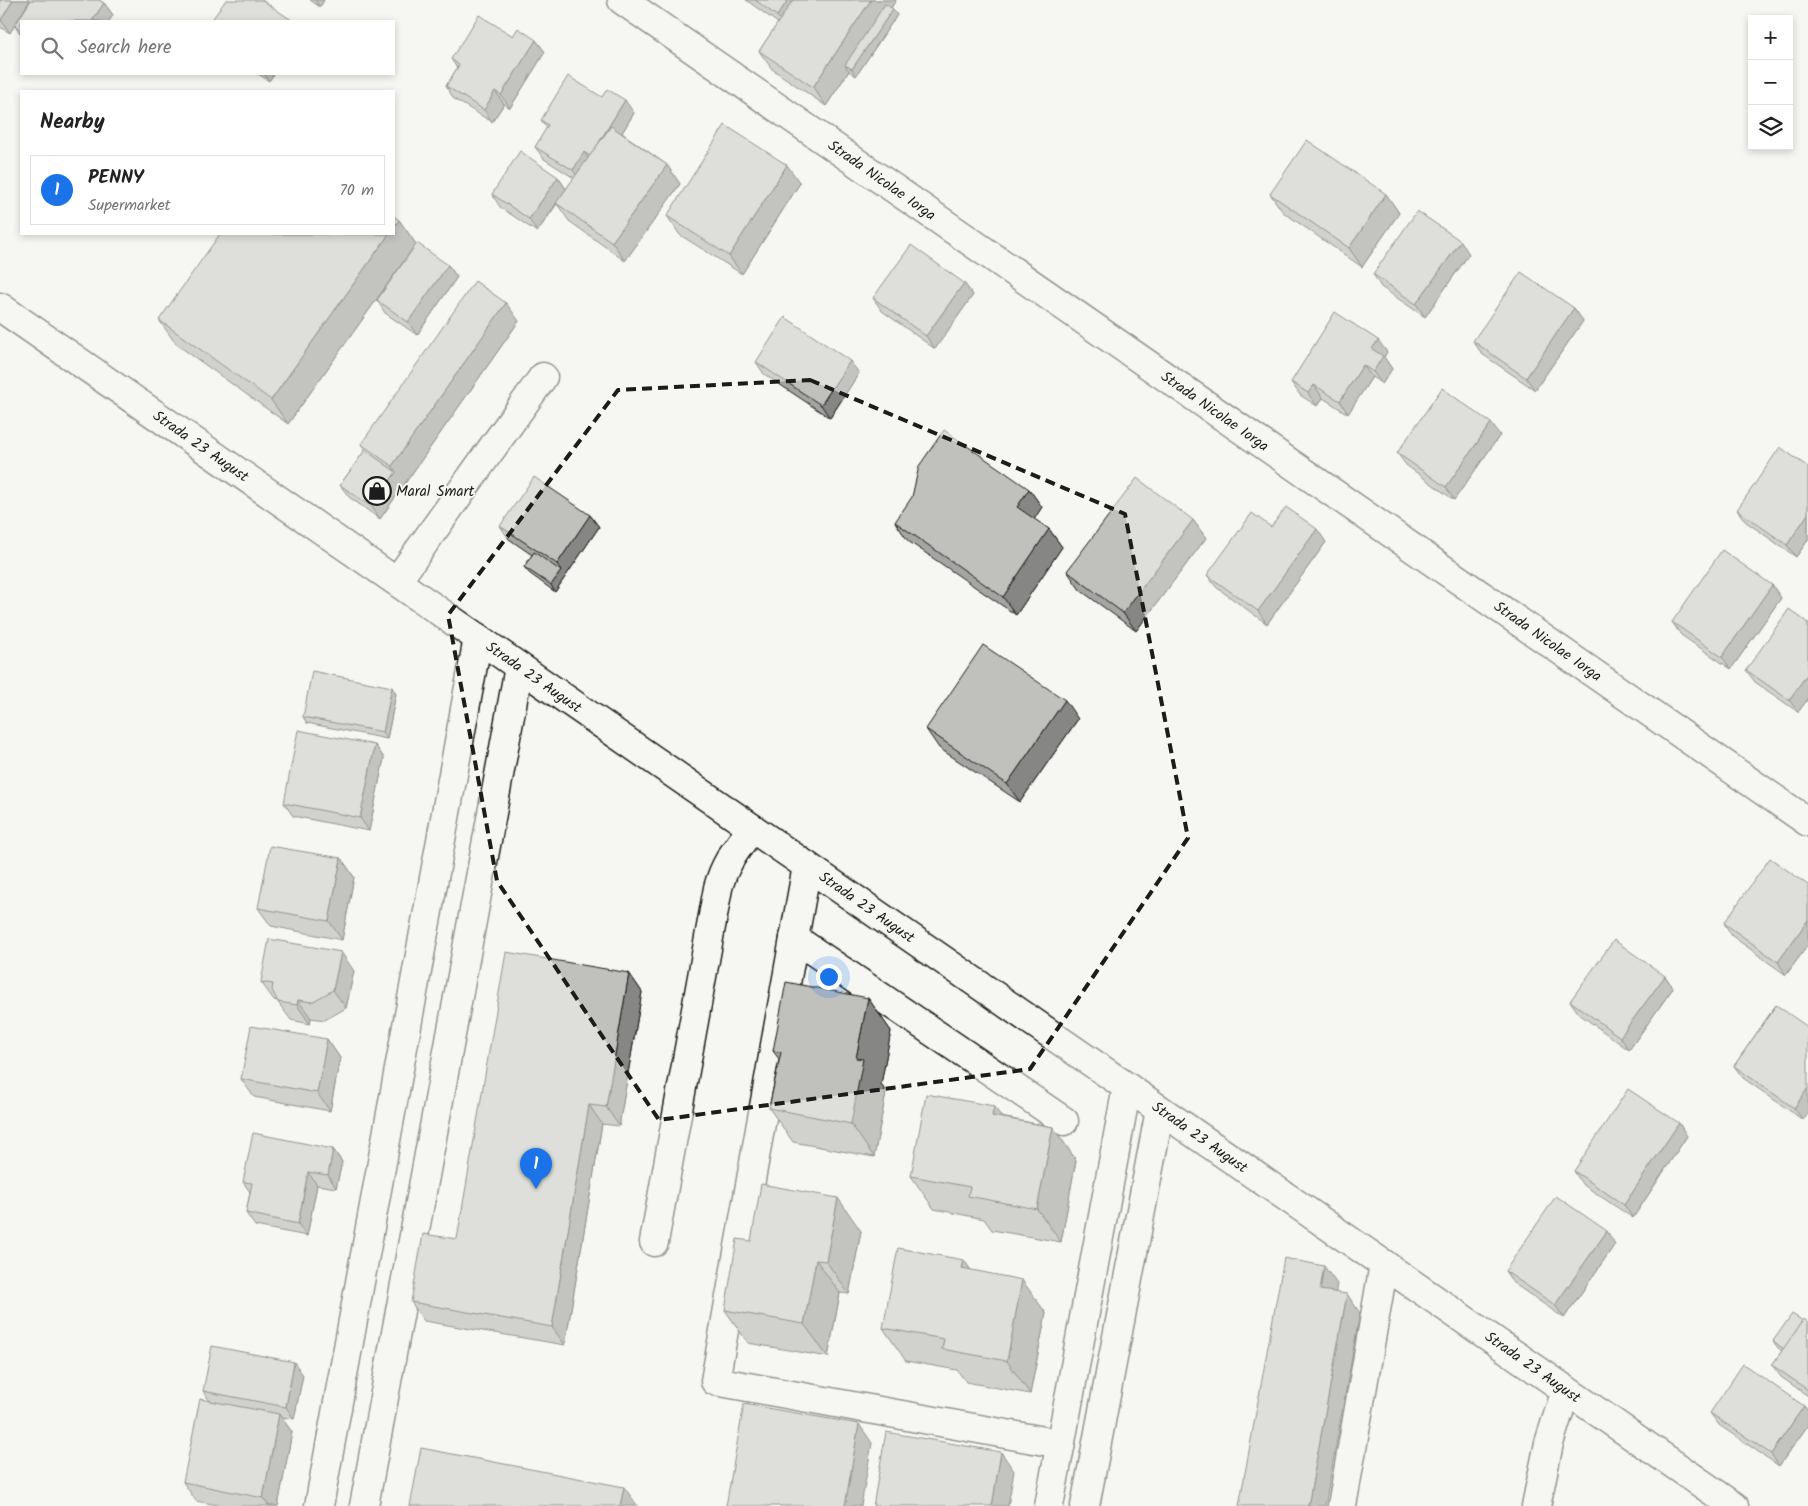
<!DOCTYPE html>
<html lang="en">
<head>
<meta charset="utf-8">
<style>
  :root { --surface:#fff; --page:#f2f2f2; --text:#222; --muted:#767676; --line:#e0e0e0; --accent:#1a73e8 }
  body { margin:0; font-family:Kalam,sans-serif; background:var(--page); color:var(--text) }
  .controls { position:absolute; right:15px; top:15px; display:grid; overflow:hidden; border-radius:0px; box-shadow:0 2px 8px #0003 }
  .controls button { width:45px; height:45px; display:grid; place-items:center; padding:0; border:0; border-bottom:1px solid var(--line); background:var(--surface); color:var(--text); font:25px sans-serif }
  .you { position:absolute; left:828px; top:976px; width:18px; height:18px; margin:-12px; border:4px solid #fff; border-radius:50%; background:#1a73e8; box-shadow:0 0 0 8px #1a73e833 }
  .badge { display:grid; place-items:center; width:32px; height:32px; border-radius:50%; background:var(--accent); color:#fff; font-size:16px; font-weight:700 }
  .pin { position:absolute; translate:-50% -41px; filter:drop-shadow(0 1px 2px #0008) }
  .pin::after { content:''; position:absolute; top:26px; width:18px; height:15px; background:inherit; clip-path:polygon(0 0,100% 0,50% 100%) }
  .list { margin:0; padding:0; list-style:none }
  h2 { display:flex; justify-content:space-between; align-items:center; height:65px; margin:0; padding:0 20px; font-size:21px }
  h2 small { font-size:16px; font-weight:400; color:var(--muted) }
  .list li { display:grid; grid-template-columns:32px 1fr auto; gap:15px; align-items:center; box-sizing:border-box; height:70px; margin:0 10px 10px; padding:0 10px; border:1px solid var(--line); border-radius:0px }
  .list b { display:block; font-size:19px; white-space:nowrap }
  .list p { margin:0; font-size:16px; white-space:nowrap; color:var(--muted) }
  .list em { font-size:16px; font-style:normal; color:var(--muted) }
  .icon { flex:none; width:28px; height:28px; fill:none; stroke:currentColor; stroke-width:2; stroke-linecap:round; stroke-linejoin:round }
  .map { position:relative; flex:none; width:1808px; height:1506px; overflow:hidden }
  .search { position:absolute; background:var(--surface); box-shadow:0 2px 8px #0003; left:20px; top:20px; width:375px; height:55px; display:flex; align-items:center; gap:12px; box-sizing:border-box; padding:0 18px; border-radius:0px; color:var(--muted); font-size:19px }
  .panel { position:absolute; background:var(--surface); box-shadow:0 2px 8px #0003; left:20px; top:90px; width:375px; height:145px; border-radius:0px }
  .map>svg:first-child { display:block }
  .lines { fill:none; stroke-linecap:round; stroke-linejoin:round }
  .minor-casing { stroke:#1c1c1c; stroke-width:31 }
  .major-casing { stroke:#1c1c1c; stroke-width:31 }
  .minor { stroke:#f6f6f2; stroke-width:28 }
  .major { stroke:#f6f6f2; stroke-width:28 }
  .wall { fill:#a5a5a3; stroke:#1c1c1c }
  .shaded-wall { fill:#868684; stroke:#1c1c1c }
  .building { fill:#c0c0bd; stroke:#1c1c1c }
  .marked { fill:none; stroke:#1c1c1c; stroke-width:4; stroke-dasharray:10 6; stroke-linejoin:round }
  .labels { text-anchor:middle; stroke-width:4; stroke-linejoin:round; paint-order:stroke }
  .street-label { font-size:15px; fill:#1c1c1c; stroke:#f6f6f2 }
  .poi-label { font-size:15px; fill:#1c1c1c; stroke:#f6f6f2; text-anchor:start }
</style>
</head>
<body>
<div class="map">
<svg width="1808" height="1506" viewBox="0 0 1808 1506">
  <rect width="100%" height="100%" fill="#f6f6f2"/>
  <filter id="ink" filterUnits="userSpaceOnUse"><feTurbulence type="fractalNoise" baseFrequency=".02" numOctaves="2"/><feDisplacementMap in="SourceGraphic" scale="10" xChannelSelector="R" yChannelSelector="G"/><feConvolveMatrix kernelMatrix="1 2 1 2 8 2 1 2 1" color-interpolation-filters="sRGB"/></filter>
  <g filter="url(#ink)">
    <g class="lines">
      <defs>
        <g id="minor">
          <polyline points="622,0 1808,822"/>
          <polyline points="397,581 543,377"/>
          <polyline points="807,866 715,1381 1061,1444"/>
          <polyline points="794,938 1064,1121"/>
          <path d="M654 1242 718 888C725 862 736 850 752 828"/>
          <polyline points="319,1506 478,638"/>
          <polyline points="364,1506 519,667"/>
          <polyline points="1049,1506 1127,1087"/>
          <polyline points="1085,1506 1160,1110"/>
          <polyline points="1342,1506 1384,1264"/>
          <polyline points="1536,1506 1549,1443 1566,1390"/>
        </g>
        <polyline id="major" points="0,307 752,828 1734,1506"/>
      </defs>
      <use href="#minor" class="minor-casing"/>
      <use href="#major" class="major-casing"/>
      <use href="#minor" class="minor"/>
      <use href="#major" class="major"/>
    </g>
    <g class="wall">
      <polygon points="0,0 30,0 10,33 0,27"/>
      <polygon points="31,0 99,0 104,3 113,15 109,21 21,21 21,35 15,25"/>
      <polygon points="310,0 324,0 320,7"/>
      <polygon points="746,0 896,0 891,8 897,15 856,76 849,71 826,106 772,69 759,51 778,23"/>
      <polygon points="536,40 545,52 510,108 504,104 492,122 454,99 446,86 457,68 451,59"/>
      <polygon points="258,74 274,74 269,81"/>
      <polygon points="602,97 634,113 622,133 667,165 680,184 625,261 569,221 557,204 537,232 500,207 492,194 558,177 566,189 574,178 544,159 535,147 547,128 541,120"/>
      <polygon points="800,183 742,274 680,235 667,216"/>
      <polygon points="1270,194 1386,194 1399,213 1362,267 1283,212"/>
      <polygon points="399,220 416,244 288,424 176,344 159,320"/>
      <polygon points="1469,254 1425,317 1381,287 1373,274"/>
      <polygon points="448,265 457,277 417,335 385,313 377,300"/>
      <polygon points="964,283 973,295 935,349 882,311 873,298"/>
      <polygon points="1574,308 1583,321 1535,390 1482,354 1473,341"/>
      <polygon points="519,321 380,519 349,497 340,485 365,450 361,444"/>
      <polygon points="1387,352 1384,357 1392,369 1382,384 1372,377 1348,414 1323,398 1317,406 1300,395 1291,382"/>
      <polygon points="756,362 859,373 830,418 764,374"/>
      <polygon points="1500,435 1454,500 1406,465 1397,453"/>
      <polygon points="1808,467 1808,540 1796,557 1746,522 1737,510"/>
      <polygon points="1029,489 1042,507 1034,519 1049,529 1062,547 1016,615 908,541 895,522"/>
      <polygon points="590,515 599,527 555,592 529,573 524,567 532,555 509,539 500,526"/>
      <polygon points="1193,520 1206,538 1136,631 1080,590 1067,571"/>
      <polygon points="1271,527 1326,542 1267,624 1216,587 1207,575"/>
      <polygon points="1772,585 1781,598 1731,669 1681,635 1672,622"/>
      <polygon points="1808,623 1808,699 1798,712 1755,682 1746,670"/>
      <polygon points="396,694 387,739 307,723 303,717"/>
      <polygon points="1078,719 1020,802 939,748 926,729"/>
      <polygon points="375,745 384,758 369,831 293,816 284,803"/>
      <polygon points="341,858 354,877 342,940 271,926 258,908"/>
      <polygon points="1808,885 1808,945 1786,975 1732,936 1724,923"/>
      <polygon points="354,971 346,1008 325,1020 311,1018 310,1024 291,1020 277,1001 274,1000 261,982"/>
      <polygon points="629,973 642,992 619,1126 602,1124 565,1345 424,1321 411,1302 457,1239"/>
      <polygon points="1665,976 1673,988 1629,1050 1579,1014 1570,1001"/>
      <polygon points="868,998 891,1031 881,1084 886,1093 874,1157 793,1142 769,1108 779,1059 773,1051"/>
      <polygon points="1776,1005 1803,1120 1743,1078 1734,1066"/>
      <polygon points="327,1039 340,1058 330,1111 254,1097 241,1079"/>
      <polygon points="1001,1117 1053,1127 1076,1160 1061,1242 992,1230 984,1219 934,1209 911,1176"/>
      <polygon points="1687,1136 1633,1218 1582,1184 1574,1171"/>
      <polygon points="333,1149 342,1162 336,1188 317,1185 307,1236 255,1226 246,1213 250,1192 243,1182"/>
      <polygon points="861,1231 849,1294 840,1293 828,1357 748,1343 725,1310 751,1241"/>
      <polygon points="1615,1244 1564,1318 1513,1283 1505,1271"/>
      <polygon points="971,1270 1046,1313 1030,1394 966,1382 957,1370 906,1361 883,1328"/>
      <polygon points="1803,1321 1808,1322 1808,1396 1781,1377 1772,1365 1782,1351 1778,1348 1773,1341"/>
      <polygon points="303,1375 294,1419 281,1417 292,1432 278,1506 223,1506 196,1501 183,1482 210,1401 203,1391"/>
      <polygon points="1804,1406 1808,1411 1808,1425 1779,1466 1719,1425 1710,1413"/>
    </g>
    <g class="shaded-wall">
      <polygon points="13,0 30,0 10,33 1,20"/>
      <polygon points="315,0 324,0 320,7"/>
      <polygon points="788,0 806,0 786,28 777,16"/>
      <polygon points="871,0 896,0 851,69 845,65 849,71 826,106 813,87"/>
      <polygon points="104,3 113,15 109,21 92,21"/>
      <polygon points="893,9 897,15 856,76 852,69"/>
      <polygon points="536,40 545,52 510,108 501,95"/>
      <polygon points="264,74 274,74 269,81"/>
      <polygon points="495,91 504,104 492,122 484,110"/>
      <polygon points="625,100 634,113 600,169 591,156"/>
      <polygon points="584,152 593,165 582,183 573,170"/>
      <polygon points="667,165 680,184 625,261 612,242"/>
      <polygon points="787,165 800,183 742,274 729,256"/>
      <polygon points="558,177 566,189 537,232 529,219"/>
      <polygon points="1386,194 1399,213 1362,267 1349,248"/>
      <polygon points="399,220 416,244 288,424 271,400 389,234 394,234 394,227"/>
      <polygon points="1461,241 1469,254 1425,317 1416,304"/>
      <polygon points="448,265 457,277 417,335 408,322"/>
      <polygon points="964,283 973,295 935,349 926,336"/>
      <polygon points="506,303 519,321 380,519 372,507 396,472 392,466"/>
      <polygon points="1574,308 1583,321 1535,390 1526,378"/>
      <polygon points="1378,340 1387,352 1384,357 1392,369 1382,384 1373,372 1372,349"/>
      <polygon points="850,361 859,373 830,418 821,405"/>
      <polygon points="1363,365 1372,377 1348,414 1340,401"/>
      <polygon points="1314,385 1323,398 1317,406 1308,393"/>
      <polygon points="1491,423 1500,435 1454,500 1446,487"/>
      <polygon points="1029,489 1042,507 1030,526 1017,507"/>
      <polygon points="1808,514 1808,540 1796,557 1787,545"/>
      <polygon points="590,515 599,527 555,592 551,585 561,571 557,564"/>
      <polygon points="1193,520 1206,538 1136,631 1123,613"/>
      <polygon points="1049,529 1062,547 1016,615 1003,597"/>
      <polygon points="1317,529 1326,542 1267,624 1258,611"/>
      <polygon points="1772,585 1781,598 1731,669 1722,657"/>
      <polygon points="1808,673 1808,699 1798,712 1789,700"/>
      <polygon points="392,687 396,694 387,739 383,732"/>
      <polygon points="1065,700 1078,719 1020,802 1007,784"/>
      <polygon points="375,745 384,758 369,831 360,818"/>
      <polygon points="341,858 354,877 342,940 329,921"/>
      <polygon points="1808,920 1808,945 1786,975 1778,962"/>
      <polygon points="341,952 354,971 346,1008 333,990"/>
      <polygon points="629,973 642,992 619,1126 606,1107"/>
      <polygon points="1665,976 1673,988 1629,1050 1620,1037"/>
      <polygon points="868,998 891,1031 881,1084 886,1093 874,1157 851,1124 856,1058"/>
      <polygon points="298,1000 311,1018 310,1024 297,1005"/>
      <polygon points="327,1039 340,1058 330,1111 317,1093"/>
      <polygon points="1808,1088 1808,1113 1803,1120 1794,1108"/>
      <polygon points="589,1105 602,1124 565,1345 552,1327"/>
      <polygon points="994,1106 1017,1140 992,1116"/>
      <polygon points="1679,1123 1687,1136 1633,1218 1624,1205"/>
      <polygon points="1053,1127 1076,1160 1061,1242 1037,1209"/>
      <polygon points="333,1149 342,1162 336,1188 328,1175"/>
      <polygon points="308,1172 317,1185 307,1236 298,1224"/>
      <polygon points="838,1198 861,1231 849,1294 826,1261"/>
      <polygon points="1607,1231 1615,1244 1564,1318 1555,1305"/>
      <polygon points="816,1260 840,1293 828,1357 804,1324"/>
      <polygon points="964,1260 987,1293 962,1268"/>
      <polygon points="1324,1266 1337,1284 1333,1308 1320,1290"/>
      <polygon points="1022,1280 1046,1313 1030,1394 1007,1361"/>
      <polygon points="1347,1294 1360,1313 1325,1506 1308,1506"/>
      <polygon points="294,1362 303,1375 294,1419 286,1407"/>
      <polygon points="1804,1406 1808,1411 1808,1425 1779,1466 1771,1454"/>
      <polygon points="279,1414 292,1432 278,1506 269,1506 263,1498"/>
      <polygon points="859,1424 872,1443 861,1506 845,1506"/>
      <polygon points="1001,1452 1014,1471 1008,1506 992,1506"/>
      <polygon points="624,1487 637,1505 637,1506 620,1506"/>
    </g>
    <g class="building">
      <polygon points="0,0 13,0 1,20 0,20"/>
      <polygon points="31,0 99,0 104,3 92,21 21,21 21,30 15,25"/>
      <polygon points="226,0 262,0 293,21 211,21"/>
      <polygon points="755,0 788,0 777,16"/>
      <polygon points="793,0 871,0 813,87 759,51"/>
      <polygon points="885,4 893,9 852,69 845,65"/>
      <polygon points="479,15 513,36 518,28 536,40 501,95 495,91 484,110 446,86 459,65 451,59"/>
      <polygon points="568,76 602,97 607,89 625,100 598,144 590,156 584,152 573,170 535,147 548,125 541,120"/>
      <polygon points="725,125 787,165 729,256 667,216"/>
      <polygon points="611,126 667,165 612,242 556,203"/>
      <polygon points="1307,140 1386,194 1349,248 1270,194"/>
      <polygon points="520,151 558,177 529,219 492,194"/>
      <polygon points="1417,211 1461,241 1416,304 1373,274"/>
      <polygon points="394,216 399,220 394,227"/>
      <polygon points="220,234 389,234 271,400 159,320"/>
      <polygon points="417,243 448,265 408,322 377,300"/>
      <polygon points="911,245 964,283 926,336 873,298"/>
      <polygon points="1521,272 1574,308 1526,378 1473,341"/>
      <polygon points="475,281 506,303 392,466 361,444"/>
      <polygon points="1335,312 1378,340 1372,349 1383,356 1373,372 1363,365 1340,401 1314,385 1308,393 1291,382"/>
      <polygon points="785,317 850,361 821,405 756,362"/>
      <polygon points="1442,388 1491,423 1446,487 1397,453"/>
      <polygon points="944,430 1029,489 1017,507 1049,529 1003,597 895,522 912,497 919,466"/>
      <polygon points="1780,447 1808,467 1808,514 1787,545 1737,510"/>
      <polygon points="365,450 396,472 372,507 340,485"/>
      <polygon points="534,477 590,515 557,564 500,526"/>
      <polygon points="1137,478 1193,520 1123,613 1067,571"/>
      <polygon points="1286,507 1317,529 1258,611 1207,575 1252,513 1271,527"/>
      <polygon points="1722,550 1772,585 1722,657 1672,622"/>
      <polygon points="534,552 561,571 551,585 524,567"/>
      <polygon points="1789,609 1808,623 1808,673 1789,700 1746,670"/>
      <polygon points="983,645 1065,700 1007,784 926,729"/>
      <polygon points="312,671 392,687 383,732 303,717"/>
      <polygon points="298,730 375,745 360,818 284,803"/>
      <polygon points="270,846 341,858 329,921 258,908"/>
      <polygon points="1770,858 1808,885 1808,920 1778,962 1724,923"/>
      <polygon points="269,939 341,952 333,990 312,1002 298,1000 297,1005 278,1002 272,990 273,984 261,982"/>
      <polygon points="1614,940 1665,976 1620,1037 1570,1001"/>
      <polygon points="506,952 629,973 606,1107 589,1105 552,1327 411,1302 423,1234 457,1239"/>
      <polygon points="786,982 868,998 856,1058 863,1059 851,1124 769,1108 781,1052 773,1051"/>
      <polygon points="1776,1005 1808,1027 1808,1088 1794,1108 1734,1066"/>
      <polygon points="251,1026 327,1039 317,1093 241,1079"/>
      <polygon points="1628,1089 1679,1123 1624,1205 1574,1171"/>
      <polygon points="926,1094 994,1106 992,1116 1053,1127 1037,1209 968,1196 970,1187 911,1176"/>
      <polygon points="253,1133 333,1149 328,1175 308,1172 298,1224 246,1213 252,1183 243,1182"/>
      <polygon points="761,1184 838,1198 826,1261 816,1260 804,1324 725,1310 737,1239 751,1241"/>
      <polygon points="1556,1196 1607,1231 1555,1305 1505,1271"/>
      <polygon points="898,1248 964,1260 962,1268 1022,1280 1007,1361 942,1349 944,1339 883,1328"/>
      <polygon points="1284,1258 1324,1266 1320,1290 1347,1294 1308,1506 1239,1506"/>
      <polygon points="1792,1314 1803,1321 1784,1349 1773,1341"/>
      <polygon points="1804,1319 1808,1322 1808,1390 1772,1365"/>
      <polygon points="212,1346 294,1362 286,1407 203,1391"/>
      <polygon points="1743,1364 1804,1406 1771,1454 1710,1413"/>
      <polygon points="200,1399 279,1414 263,1498 183,1482"/>
      <polygon points="744,1404 859,1424 845,1506 726,1506"/>
      <polygon points="886,1432 1001,1452 992,1506 873,1506"/>
      <polygon points="421,1448 624,1487 620,1506 410,1506"/>
    </g>
  </g>
  <path d="M0 0H1808V1506H0ZM810 380 1125 514 1188 838 1030 1069 659 1120 497 881 448 615 618 390Z" fill="#f6f6f2" fill-opacity=".55" fill-rule="evenodd"/>
  <path class="marked" d="M810 380 1125 514 1188 838 1030 1069 659 1120 497 881 448 615 618 390Z"/>
  <defs>
    <symbol id="shop-ring" viewBox="-11 -11 22 22"><circle r="9.5" fill="#f6f6f2" stroke="#1c1c1c" stroke-width="1.5"/><path d="M-5-2.5h2.3a2.7 3.5 0 0 1 5.4 0H5L5.5 6h-11ZM-1.5-2.5h3a1.5 2.3 0 0 0-3 0Z" fill="#1c1c1c"/></symbol>
  </defs>
  <g fill-rule="evenodd">
    <use href="#shop-ring" x="361" y="475" width="32" height="32"/>
  </g>
  <g class="labels">
    <g class="street-label">
      <text transform="translate(882 180) rotate(35)" y="5">Strada Nicolae Iorga</text>
      <text transform="translate(1215 411) rotate(35)" y="5">Strada Nicolae Iorga</text>
      <text transform="translate(201 446) rotate(35)" y="5">Strada 23 August</text>
      <text transform="translate(1548 641) rotate(35)" y="5">Strada Nicolae Iorga</text>
      <text transform="translate(534 677) rotate(35)" y="5">Strada 23 August</text>
      <text transform="translate(867 907) rotate(35)" y="5">Strada 23 August</text>
      <text transform="translate(1200 1137) rotate(35)" y="5">Strada 23 August</text>
      <text transform="translate(1533 1367) rotate(35)" y="5">Strada 23 August</text>
    </g>
    <g class="poi-label">
      <text x="396" y="496">Maral Smart</text>
    </g>
  </g>
</svg>
<div class="controls">
<button>+</button>
<button>−</button>
<button><svg class="icon" aria-label="layers" viewBox="0 0 24 24"><path d="M12 4l9 5-9 5-9-5zM3 14l9 5 9-5"/></svg></button>
</div>
<div class="you"></div>
<div class="pin badge" style="left:536px;top:1189px">1</div>
<div class="search"><svg class="icon" aria-label="search" viewBox="0 0 24 24"><circle cx="10" cy="10" r="6"/><path d="M15 15l6 6"/></svg>Search here</div>
<section class="panel">
<h2>Nearby<small></small></h2>
<ul class="list">
<li><span class="badge">1</span><div><b>PENNY</b><p>Supermarket</p></div><em>70 m</em></li>
</ul>
</section>
</div>
</body>
</html>
